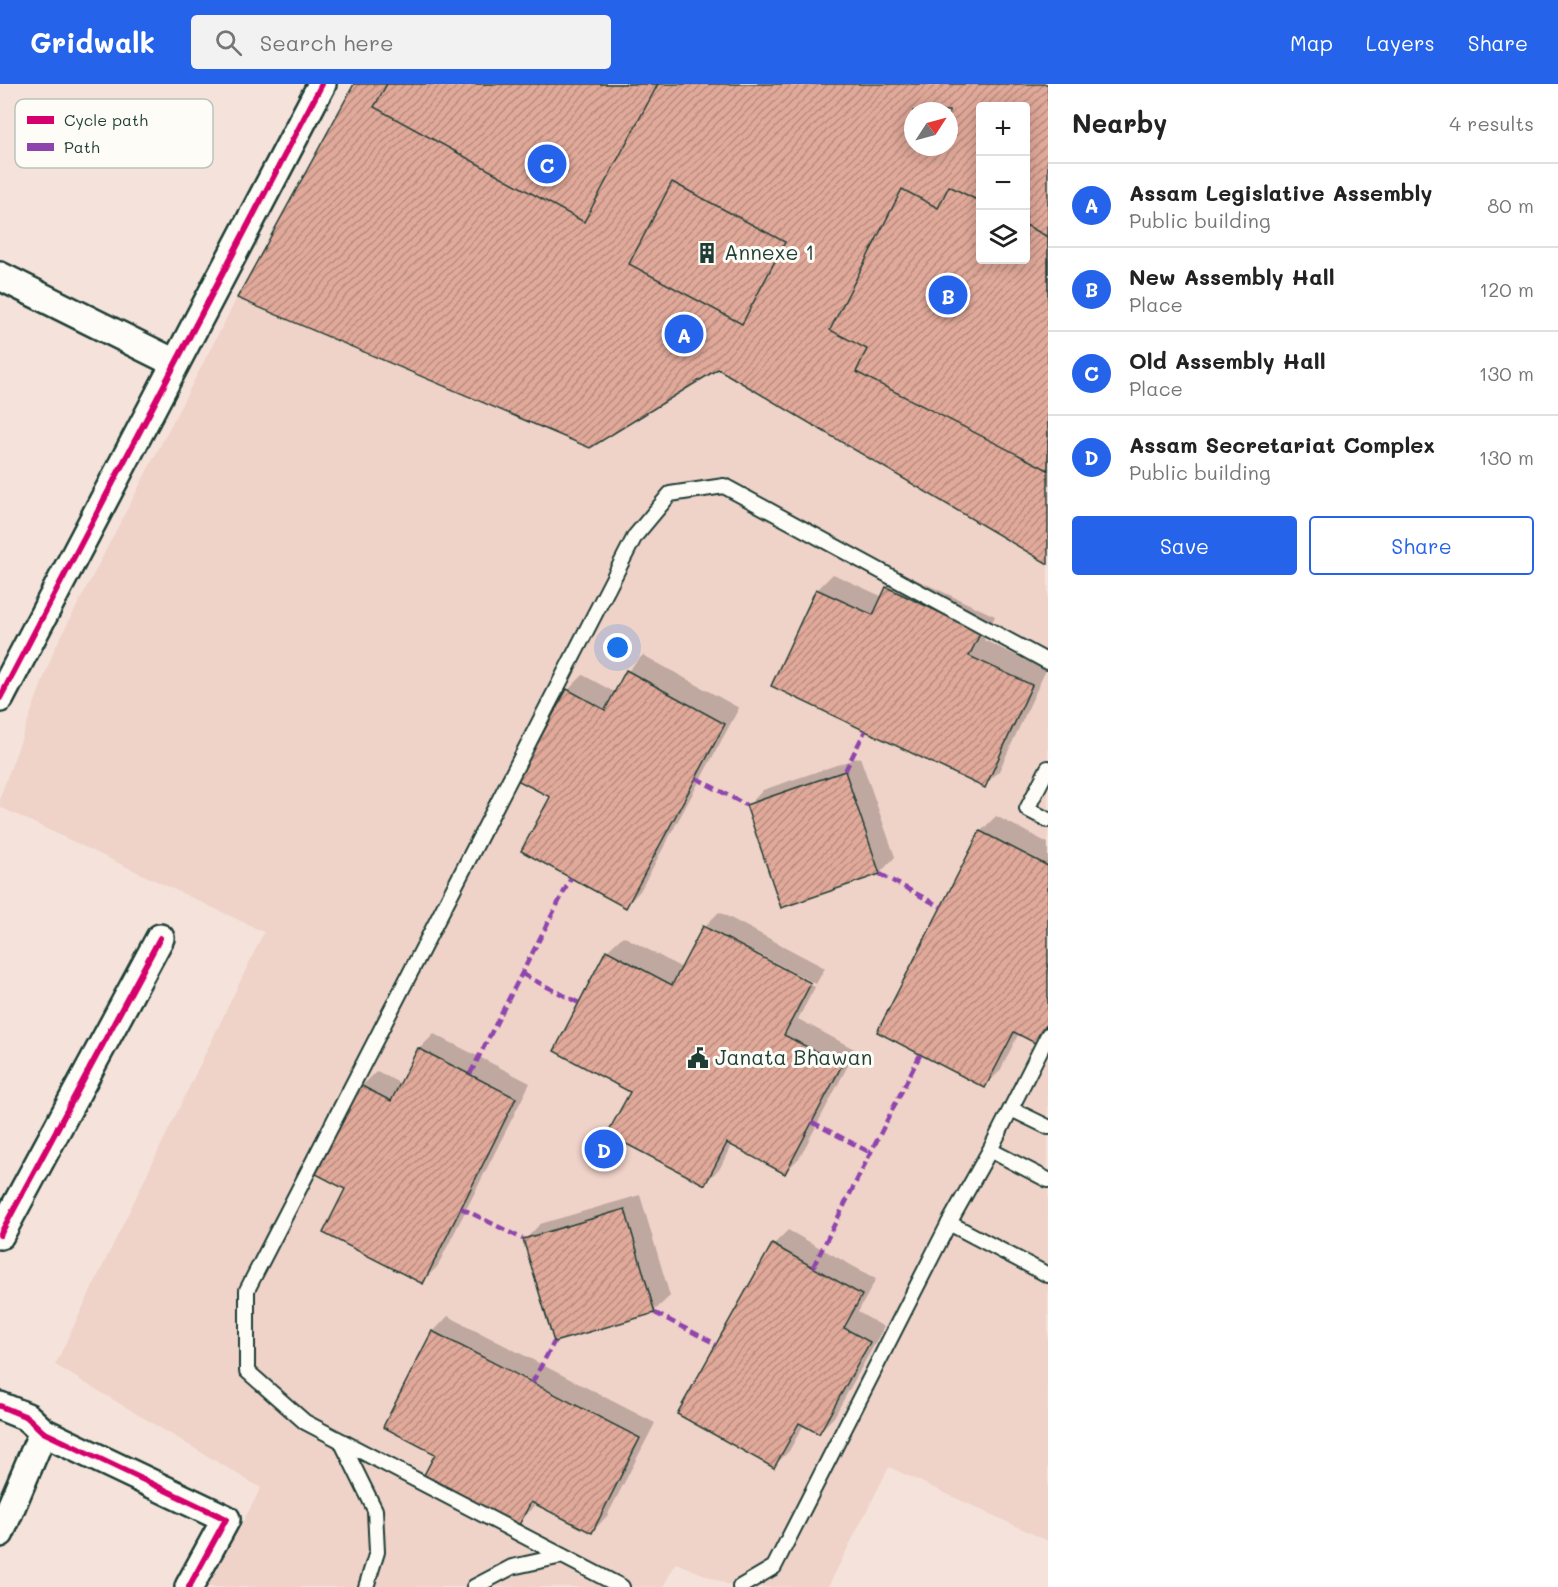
<!DOCTYPE html>
<html lang="en">
<head>
<meta charset="utf-8">
<style>
  :root { --surface:#fff; --page:#f2f2f2; --text:#222; --muted:#767676; --line:#e0e0e0; --accent:#2563eb }
  body { margin:0; font-family:Mali,sans-serif; background:var(--page); color:var(--text) }
  .controls { position:absolute; right:18px; top:18px; display:grid; overflow:hidden; border-radius:6px; box-shadow:0 3px 15px #0003 }
  .controls button { width:54px; height:54px; display:grid; place-items:center; padding:0; border:0; border-bottom:2px solid var(--line); background:var(--surface); color:var(--text); font:30px sans-serif }
  .compass { position:absolute; left:904px; top:18px; width:54px; height:54px; border-radius:50%; background:var(--surface); box-shadow:0 3px 15px #0003; rotate:54deg }
  .you { position:absolute; left:618px; top:564px; width:21px; height:21px; margin:-15px; border:4px solid #fff; border-radius:50%; background:#1a73e8; box-shadow:0 0 0 9px #1a73e833 }
  .badge { display:grid; place-items:center; width:39px; height:39px; border-radius:50%; background:var(--accent); color:#fff; font-size:20px; font-weight:700 }
  .pin { position:absolute; translate:-50% -50%; border:3px solid #fff; box-shadow:0 2px 6px #0006 }
  .list { margin:0; padding:0; list-style:none }
  h2 { display:flex; justify-content:space-between; align-items:center; height:78px; margin:0; padding:0 24px; font-size:26px }
  h2 small { font-size:20px; font-weight:400; color:var(--muted) }
  .list li { display:grid; grid-template-columns:39px 1fr auto; gap:18px; align-items:center; box-sizing:border-box; height:84px; padding:0 24px; border-top:2px solid var(--line) }
  .list b { display:block; font-size:22px; white-space:nowrap }
  .list p { margin:0; font-size:20px; white-space:nowrap; color:var(--muted) }
  .list em { font-size:20px; font-style:normal; color:var(--muted) }
  .actions { display:flex; gap:12px; padding:18px 24px }
  .actions a { flex:1; padding:14px 0; border:2px solid var(--accent); border-radius:6px; text-align:center; font-size:21px; color:var(--accent) }
  .actions .main { background:var(--accent); color:#fff }
  .icon { flex:none; width:33px; height:33px; fill:none; stroke:currentColor; stroke-width:2; stroke-linecap:round; stroke-linejoin:round }
  .map { position:relative; flex:none; width:1048px; height:1503px; overflow:hidden }
  header { display:flex; align-items:center; gap:36px; box-sizing:border-box; height:84px; padding:0 30px; background:var(--accent); color:#fff }
  header strong { font-size:28px }
  nav { display:flex; gap:33px; margin-inline-start:auto; font-size:21px }
  .search { width:420px; height:54px; background:var(--page); display:flex; align-items:center; gap:15px; box-sizing:border-box; padding:0 21px; border-radius:6px; color:var(--muted); font-size:22px }
  main { display:flex }
  aside { flex:1; background:var(--surface) }
  .map>svg:first-child { display:block }
  .built { fill:#efd2c8 }
  .shadow { fill:#0003; fill-rule:evenodd }
  .building { fill:url(#building-hatch); stroke:#1f3d34; stroke-width:1.5; fill-rule:evenodd }
  .lines { fill:none; stroke-linecap:round; stroke-linejoin:round }
  .service-casing { stroke:#1f3d34; stroke-width:18 }
  .minor-casing { stroke:#1f3d34; stroke-width:32 }
  .service { stroke:#fdfcf7; stroke-width:14 }
  .minor { stroke:#fdfcf7; stroke-width:27 }
  .quiet { stroke:#8e44ad; stroke-width:4.5; stroke-dasharray:9 4.5; stroke-linecap:butt }
  .cycleway-casing { stroke:#fdfcf7; stroke-width:10 }
  .cycleway { stroke:#d6006c; stroke-width:6 }
  .labels { text-anchor:middle; stroke-width:6; stroke-linejoin:round; paint-order:stroke }
  .poi-label { font-size:21px; fill:#1f3d34; stroke:#fdfcf7; text-anchor:start }
  .key { fill:#fdfcf7; stroke:#bac3bc; stroke-width:1.5 }
  .key-label { font-size:16px; fill:#1f3d34 }
</style>
</head>
<body>
<header>
<strong>Gridwalk</strong>
<div class="search"><svg class="icon" aria-label="search" viewBox="0 0 24 24"><circle cx="10" cy="10" r="6"/><path d="M15 15l6 6"/></svg>Search here</div>
<nav><a>Map</a><a>Layers</a><a>Share</a></nav>
</header>
<main>
<div class="map">
<svg width="1048" height="1503" viewBox="0 0 1048 1503">
  <defs>
    <pattern id="building-hatch" width="6" height="6" patternUnits="userSpaceOnUse" patternTransform="scale(1.5)"><rect width="6" height="6" fill="#e1a99a"/><path d="M-1 1l2-2M0 6l6-6M5 7l2-2" fill="none" stroke="#b68b7e"/></pattern>
  </defs>
  <rect width="100%" height="100%" fill="#f5e3db"/>
  <filter id="ink" filterUnits="userSpaceOnUse"><feTurbulence type="fractalNoise" baseFrequency=".0167" numOctaves="2"/><feDisplacementMap in="SourceGraphic" scale="12" xChannelSelector="R" yChannelSelector="G"/><feConvolveMatrix kernelMatrix="1 2 1 2 8 2 1 2 1" color-interpolation-filters="sRGB"/></filter>
  <g filter="url(#ink)">
    <polygon class="built" points="237,214 590,364 718,285 1048,480 1048,1457 889,1383 828,1503 734,1503 676,1479 663,1503 208,1503 261,1404 55,1281 264,848 0,723 0,713 54,566"/>
    <g class="shadow">
      <path d="M356 0H1048V478L718 284ZM981 22H1026V176H981ZM913 27H949V63H913Z"/>
      <polygon points="902,489 995,532 984,556 1046,586 999,687 984,702 773,602 818,505 833,490 883,513 887,504"/>
      <polygon points="643,571 739,624 640,807 625,823 552,713 568,606 583,591 616,609 628,587"/>
      <polygon points="860,673 895,773 880,789 782,822 748,722 763,706"/>
      <polygon points="996,732 1048,759 1048,946 1019,949 1000,987 985,1002 879,947 981,747"/>
      <polygon points="719,828 825,884 816,900 707,843 707,846 815,903 798,935 856,966 800,1073 785,1088 732,1060 720,1084 705,1099 632,1007 607,867 623,852 682,884 704,843"/>
      <polygon points="434,950 530,999 437,1183 422,1198 347,1104 362,1002 377,987 401,1000 419,965"/>
      <polygon points="640,1111 670,1212 654,1227 525,1156 540,1140"/>
      <polygon points="788,1146 876,1195 858,1228 884,1243 834,1333 819,1348 804,1340 789,1367 774,1382 773,1161"/>
      <polygon points="448,1232 655,1339 607,1432 592,1448 536,1419 518,1441 437,1369 433,1248"/>
    </g>
    <g class="building">
      <path d="M354 0H1048V480L718 285 590 364 237 214ZM981 22H1026V176H981ZM913 27H949V63H913Z"/>
      <polygon points="387,0 658,0 584,138 374,23"/>
      <polygon points="672,98 785,158 742,240 629,180"/>
      <polygon points="949,102 981,118 981,176 1026,176 1026,141 1048,153 1048,386 856,288 867,265 830,246 902,105 938,124"/>
      <polygon points="886,503 981,548 969,572 1032,601 985,704 771,602 816,505 873,531"/>
      <polygon points="626,586 725,640 626,824 521,767 550,713 517,696 567,605 605,626"/>
      <polygon points="845,687 880,790 781,824 746,721"/>
      <polygon points="980,747 1048,782 1048,937 1037,960 1014,948 985,1004 877,948"/>
      <polygon points="703,842 811,899 784,951 842,981 785,1090 727,1059 705,1101 607,1050 630,1008 554,967 606,866 672,901"/>
      <polygon points="418,964 516,1014 423,1200 323,1149 345,1105 316,1090 360,1001 391,1017"/>
      <polygon points="625,1125 655,1229 554,1258 523,1155"/>
      <polygon points="772,1160 862,1211 844,1244 870,1258 819,1350 799,1339 774,1384 677,1330"/>
      <polygon points="432,1247 640,1354 592,1449 531,1418 518,1443 423,1393 435,1370 383,1343"/>
    </g>
    <g class="lines">
      <defs>
        <g id="service">
          <polyline points="1048,684 1027,725 1048,736"/>
          <polyline points="1011,1025 1048,1043"/>
          <polyline points="990,1066 1048,951"/>
          <polyline points="1048,1096 990,1066 949,1139 1048,1191"/>
          <polyline points="341,1357 375,1426 377,1468 366,1503"/>
          <polyline points="474,1503 512,1483 562,1472"/>
          <polyline points="622,1503 305,1338 247,1287 247,1206 635,452 670,410 724,402 1048,578"/>
          <polyline points="740,1503 774,1483 949,1139"/>
        </g>
        <g id="minor">
          <polyline points="0,192 175,279"/>
          <polyline points="0,614 322,0"/>
          <polyline points="0,1151 160,854"/>
          <polyline points="0,1322 27,1333 43,1348 226,1435 189,1503"/>
          <polyline points="0,1449 43,1348"/>
        </g>
      </defs>
      <use href="#service" class="service-casing"/>
      <use href="#minor" class="minor-casing"/>
      <use href="#service" class="service"/>
      <use href="#minor" class="minor"/>
      <g class="quiet">
        <polyline points="845,687 865,647"/>
        <polyline points="696,694 746,721"/>
        <polyline points="880,790 941,823"/>
        <polyline points="522,890 579,919"/>
        <polyline points="470,990 571,794"/>
        <polyline points="812,1038 871,1069"/>
        <polyline points="461,1124 523,1155"/>
        <polyline points="813,1183 920,971"/>
        <polyline points="655,1229 716,1260"/>
        <polyline points="532,1299 554,1258"/>
      </g>
      <defs>
        <g id="cycleway">
          <polyline points="0,614 322,0"/>
          <polyline points="0,1151 160,854"/>
          <polyline points="0,1322 27,1333 43,1348 226,1435 189,1503"/>
        </g>
      </defs>
      <use href="#cycleway" class="cycleway-casing"/>
      <use href="#cycleway" class="cycleway"/>
    </g>
  </g>
  <defs>
    <symbol id="building-bare" viewBox="-9 -9 18 18"><path d="M-4-6H4V6H1V3H-1V6H-4ZM-2.5-4.3h1.7v1.8h-1.7ZM.8-4.3h1.7v1.8H.8ZM-2.5-1h1.7V.8h-1.7ZM.8-1h1.7V.8H.8Z" fill="#1f3d34" stroke="#fdfcf7" stroke-width="2.5" paint-order="stroke"/></symbol>
    <symbol id="civic-bare" viewBox="-9 -9 18 18"><path d="M-.6-6.5H3V-4.5H.6V-3L4-1V1h2V6H-6V1h2V-1L-.6-3ZM-1.2 2.5V6h2.4V2.5Z" fill="#1f3d34" stroke="#fdfcf7" stroke-width="2.5" paint-order="stroke"/></symbol>
  </defs>
  <g fill-rule="evenodd">
    <use href="#building-bare" x="692" y="154" width="30" height="30"/>
    <use href="#civic-bare" x="683" y="959" width="30" height="30"/>
  </g>
  <g class="labels">
    <g class="poi-label">
      <text x="724" y="176">Annexe 1</text>
      <text x="715" y="981">Janata Bhawan</text>
    </g>
  </g>
  <rect x="15" y="15" width="198" height="69" rx="9" class="key"/>
  <rect x="27" y="32" width="27" height="8" fill="#d6006c"/>
  <rect x="27" y="59" width="27" height="8" fill="#8e44ad"/>
  <g class="key-label">
    <text x="64" y="42">Cycle path</text>
    <text x="64" y="69">Path</text>
  </g>
</svg>
<div class="controls">
<button>+</button>
<button>−</button>
<button><svg class="icon" aria-label="layers" viewBox="0 0 24 24"><path d="M12 4l9 5-9 5-9-5zM3 14l9 5 9-5"/></svg></button>
</div>
<svg class="compass" viewBox="-18 -18 36 36"><path d="M0-13l5 13h-10z" fill="#e53935"/><path d="M0 13l5-13h-10z" fill="#767676"/></svg>
<div class="you"></div>
<div class="pin badge" style="left:684px;top:250px">A</div>
<div class="pin badge" style="left:948px;top:211px">B</div>
<div class="pin badge" style="left:547px;top:80px">C</div>
<div class="pin badge" style="left:604px;top:1065px">D</div>
</div>
<aside>
<h2>Nearby<small>4 results</small></h2>
<ul class="list">
<li><span class="badge">A</span><div><b>Assam Legislative Assembly</b><p>Public building</p></div><em>80 m</em></li>
<li><span class="badge">B</span><div><b>New Assembly Hall</b><p>Place</p></div><em>120 m</em></li>
<li><span class="badge">C</span><div><b>Old Assembly Hall</b><p>Place</p></div><em>130 m</em></li>
<li><span class="badge">D</span><div><b>Assam Secretariat Complex</b><p>Public building</p></div><em>130 m</em></li>
</ul>
<div class="actions"><a class="main">Save</a><a>Share</a></div>
</aside>
</main>
</body>
</html>
